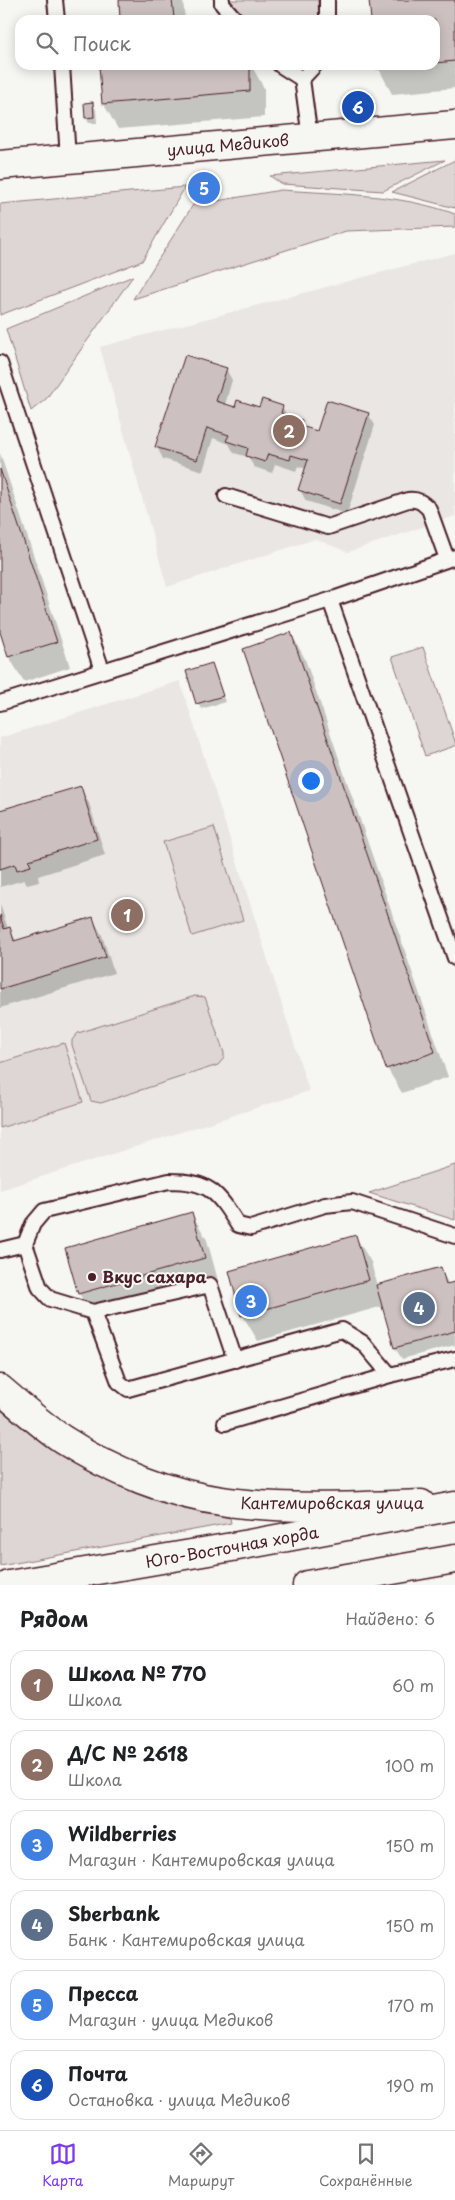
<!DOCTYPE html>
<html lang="ru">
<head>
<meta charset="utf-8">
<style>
  :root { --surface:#fff; --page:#f6f6f6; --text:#202124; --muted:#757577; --line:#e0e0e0; --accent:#7c3aed }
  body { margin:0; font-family:"Playpen Sans",sans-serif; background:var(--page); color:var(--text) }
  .you { position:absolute; left:310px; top:780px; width:18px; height:18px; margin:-12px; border:4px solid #fff; border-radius:50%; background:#1a73e8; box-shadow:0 0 0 8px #1a73e833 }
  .badge { display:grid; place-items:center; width:32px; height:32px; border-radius:50%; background:var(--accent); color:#fff; font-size:16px; font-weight:700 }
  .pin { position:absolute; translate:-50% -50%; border:2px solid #fff; box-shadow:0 1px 5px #0006 }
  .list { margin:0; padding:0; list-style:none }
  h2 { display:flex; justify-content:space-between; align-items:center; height:65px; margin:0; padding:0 20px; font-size:21px }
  h2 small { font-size:16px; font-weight:400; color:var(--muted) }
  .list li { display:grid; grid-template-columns:32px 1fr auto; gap:15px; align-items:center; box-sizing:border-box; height:70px; margin:0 10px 10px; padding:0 10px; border:1px solid var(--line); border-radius:15px }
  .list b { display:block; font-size:19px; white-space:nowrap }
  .list p { margin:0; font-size:16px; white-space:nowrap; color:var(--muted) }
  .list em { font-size:16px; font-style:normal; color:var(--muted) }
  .icon { flex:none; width:28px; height:28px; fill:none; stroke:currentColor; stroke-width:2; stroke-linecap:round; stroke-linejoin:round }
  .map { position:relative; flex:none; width:455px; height:1585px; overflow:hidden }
  .search { position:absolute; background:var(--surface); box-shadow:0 2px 12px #0003; left:15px; right:15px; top:15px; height:55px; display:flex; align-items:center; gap:12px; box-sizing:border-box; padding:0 18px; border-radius:15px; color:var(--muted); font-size:19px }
  .sheet { height:545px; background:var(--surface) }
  nav { display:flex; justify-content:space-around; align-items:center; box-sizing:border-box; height:70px; border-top:1px solid var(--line); background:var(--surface); font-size:14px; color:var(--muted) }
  nav a { display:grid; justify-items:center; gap:2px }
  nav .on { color:var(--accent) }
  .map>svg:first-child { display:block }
  .built { fill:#e9e6e3 }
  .green { fill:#ddd6d5; stroke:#947a80 }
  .shadow { fill:#0003 }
  .building { fill:#ccc1c0; stroke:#4a1f2b }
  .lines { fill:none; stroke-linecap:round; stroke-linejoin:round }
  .lane-casing { stroke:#4a1f2b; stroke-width:18 }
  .street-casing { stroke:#4a1f2b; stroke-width:31 }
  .secondary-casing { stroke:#4a1f2b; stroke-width:31 }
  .primary-casing { stroke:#4a1f2b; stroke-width:31 }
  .lane { stroke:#f6f6f2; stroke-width:14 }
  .street { stroke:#f6f6f2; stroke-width:28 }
  .secondary { stroke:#f6f6f2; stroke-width:28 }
  .primary { stroke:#f6f6f2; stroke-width:28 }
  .poi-dot { fill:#4a1f2b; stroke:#f6f6f2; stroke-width:2 }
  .labels { text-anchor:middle; stroke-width:4; stroke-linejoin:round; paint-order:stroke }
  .street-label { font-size:16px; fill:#4a1f2b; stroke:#f6f6f2 }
  .poi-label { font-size:16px; font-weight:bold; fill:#4a1f2b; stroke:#f6f6f2; text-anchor:start }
</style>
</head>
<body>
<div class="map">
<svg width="455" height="1585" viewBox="0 0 455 1585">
  <rect width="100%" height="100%" fill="#f6f6f2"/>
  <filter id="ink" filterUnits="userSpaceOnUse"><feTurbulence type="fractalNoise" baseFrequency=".02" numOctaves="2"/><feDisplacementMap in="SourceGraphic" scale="10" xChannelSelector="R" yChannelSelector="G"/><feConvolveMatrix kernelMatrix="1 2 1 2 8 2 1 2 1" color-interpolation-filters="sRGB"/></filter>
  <g filter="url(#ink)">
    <g class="built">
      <polygon points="455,253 455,516 348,552 315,539 167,587 100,347"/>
      <polygon points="180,681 309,1091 0,1190 0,738"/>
    </g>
    <g class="green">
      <polygon points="227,0 318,0 319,20 242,20"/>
      <polygon points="445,160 383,191 282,184 270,176"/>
      <polygon points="455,160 455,208 392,192"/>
      <polygon points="185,187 142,261 0,315 0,204"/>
      <path d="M281 190C339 194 400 194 455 214V227L346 231 133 299 193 205Z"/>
      <polygon points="133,276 46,399 31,411 6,329"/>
      <polygon points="423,647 455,741 455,746 425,756 392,657"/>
      <polygon points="214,827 243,920 192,936 163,842"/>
      <polygon points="195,996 205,997 224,1053 224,1058 218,1065 110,1100 101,1103 91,1101 72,1045 72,1040 78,1033"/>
      <polygon points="64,1043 83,1102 0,1128 0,1063"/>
      <polygon points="455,1165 455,1220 369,1193"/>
      <path d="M0 1409C44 1447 93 1478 148 1498 174 1507 203 1512 230 1518L231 1523 0 1566Z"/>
    </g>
    <g class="shadow">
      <polygon points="119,0 183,0 185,20 194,20 121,20"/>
      <polygon points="371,0 455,0 455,88 392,94 377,65 435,65 435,20 372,20"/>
      <polygon points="100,65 251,65 264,88 264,117 118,129 103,103"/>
      <polygon points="92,104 96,109 97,123 89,123 86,118"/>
      <polygon points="226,369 232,380 225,405 236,409 282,407 288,417 301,421 306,429 318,432 368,414 375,425 347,514 306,501 300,490 306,469 298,466 296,471 275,464 272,473 254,467 248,457 234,453 229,444 213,438 203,471 163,459 157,447"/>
      <polygon points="0,453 70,667 24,682 9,657 0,628"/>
      <polygon points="291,633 305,659 448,1077 402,1093 387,1068"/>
      <polygon points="212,664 225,702 201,709 198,703"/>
      <polygon points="80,787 89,803 105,855 38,876 39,882 27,885 24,880 0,887 0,812"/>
      <polygon points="0,904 8,929 9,929 17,942 93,919 102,935 114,973 0,1008"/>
      <polygon points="192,1214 207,1240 219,1284 94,1319 79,1293"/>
      <polygon points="356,1237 371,1262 377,1286 440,1268 449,1285 455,1284 455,1345 402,1359 395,1348 383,1306 258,1341 243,1316 230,1272"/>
    </g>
    <g class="building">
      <polygon points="119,0 172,0 174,18 196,20 120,20"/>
      <polygon points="369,0 455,0 455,61 435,63 435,20 371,20"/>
      <polygon points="99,65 250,65 250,91 102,104"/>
      <polygon points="375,65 418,65 376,69"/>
      <polygon points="93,102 94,117 85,118 84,103"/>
      <polygon points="185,355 227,368 216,401 235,407 237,400 259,407 262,399 283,406 281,413 302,420 301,426 317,431 327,400 369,413 340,504 298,490 308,460 291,455 290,460 268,454 265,462 246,456 248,448 226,441 229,435 207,428 197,460 155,447"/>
      <polygon points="0,469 57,642 8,657 0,632"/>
      <polygon points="291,632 435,1052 386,1069 243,649"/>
      <polygon points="212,663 223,696 196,704 186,671"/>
      <polygon points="81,786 97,839 29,860 31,866 17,870 15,864 0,869 0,810"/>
      <polygon points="0,915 4,929 10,927 14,941 93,917 106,957 0,989"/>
      <polygon points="192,1212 205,1258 78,1294 65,1248"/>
      <polygon points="356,1235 369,1280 241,1316 229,1271"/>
      <polygon points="441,1267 446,1284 455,1282 455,1331 394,1348 376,1285"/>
    </g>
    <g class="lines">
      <defs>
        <g id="lane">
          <polyline points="55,0 57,20"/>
          <polyline points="222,0 222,4 236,20"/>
          <polyline points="327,20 327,0"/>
          <polyline points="62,65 68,159"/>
          <polyline points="280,65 302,79 310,138"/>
          <polyline points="302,79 315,65"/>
          <polyline points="0,363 102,670"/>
          <path d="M226 496 328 527 408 500C418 499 422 502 429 509L447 559"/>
          <polyline points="330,600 455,958"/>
          <polyline points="0,703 330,600 455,557"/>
          <path d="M455 1236 352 1202 325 1205 251 1228 238 1225C217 1192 210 1181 169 1181L44 1211 33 1224 25 1244 40 1288 50 1299 93 1312 119 1382 128 1389 342 1330 363 1343 390 1375 455 1359"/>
          <polyline points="0,1250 25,1244"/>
          <polyline points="93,1312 210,1285 235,1360"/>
          <polyline points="225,1423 390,1375"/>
        </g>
        <polyline id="street" points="0,165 455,125"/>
        <path id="secondary" d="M0 1389C20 1406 40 1424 62 1439 110 1470 171 1495 228 1502 292 1510 357 1506 421 1504"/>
        <g id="primary">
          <polyline points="9,1585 238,1546 455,1506"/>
          <polyline points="307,1585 455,1559"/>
        </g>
      </defs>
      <use href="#lane" class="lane-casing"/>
      <use href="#street" class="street-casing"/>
      <use href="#secondary" class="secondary-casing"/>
      <use href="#primary" class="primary-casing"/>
      <use href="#lane" class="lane"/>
      <use href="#street" class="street"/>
      <use href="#secondary" class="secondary"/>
      <use href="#primary" class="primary"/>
    </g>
  </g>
  <circle class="poi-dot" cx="92" cy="1277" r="5"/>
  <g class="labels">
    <g class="street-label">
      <text transform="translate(228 145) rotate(-5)" y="6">улица Медиков</text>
      <text x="332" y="1509">Кантемировская улица</text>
      <text transform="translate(232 1547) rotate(-10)" y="6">Юго-Восточная хорда</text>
    </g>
    <g class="poi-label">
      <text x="102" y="1283">Вкус сахара</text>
    </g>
  </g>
</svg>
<div class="you"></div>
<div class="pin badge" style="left:127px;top:915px;background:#8d6e63">1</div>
<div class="pin badge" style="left:289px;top:431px;background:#8d6e63">2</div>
<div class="pin badge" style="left:251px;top:1301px;background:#3f7fe0">3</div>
<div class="pin badge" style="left:419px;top:1308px;background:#5c6f8a">4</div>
<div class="pin badge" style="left:204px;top:188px;background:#3f7fe0">5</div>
<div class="pin badge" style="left:358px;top:107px;background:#1a4fb4">6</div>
<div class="search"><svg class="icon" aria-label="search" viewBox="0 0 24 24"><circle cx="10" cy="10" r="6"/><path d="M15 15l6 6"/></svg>Поиск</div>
</div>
<section class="sheet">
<h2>Рядом<small>Найдено: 6</small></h2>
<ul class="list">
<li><span class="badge" style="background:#8d6e63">1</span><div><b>Школа № 770</b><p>Школа</p></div><em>60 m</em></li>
<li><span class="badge" style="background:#8d6e63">2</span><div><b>Д/C № 2618</b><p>Школа</p></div><em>100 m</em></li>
<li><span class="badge" style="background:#3f7fe0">3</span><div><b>Wildberries</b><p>Магазин · Кантемировская улица</p></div><em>150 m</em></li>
<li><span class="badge" style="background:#5c6f8a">4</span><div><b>Sberbank</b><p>Банк · Кантемировская улица</p></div><em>150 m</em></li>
<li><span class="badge" style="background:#3f7fe0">5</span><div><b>Пресса</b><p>Магазин · улица Медиков</p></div><em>170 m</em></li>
<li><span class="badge" style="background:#1a4fb4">6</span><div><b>Почта</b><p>Остановка · улица Медиков</p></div><em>190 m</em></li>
</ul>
</section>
<nav>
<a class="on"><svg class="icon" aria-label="map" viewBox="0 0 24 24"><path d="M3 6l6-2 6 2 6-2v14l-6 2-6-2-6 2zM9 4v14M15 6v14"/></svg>Карта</a>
<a><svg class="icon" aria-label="directions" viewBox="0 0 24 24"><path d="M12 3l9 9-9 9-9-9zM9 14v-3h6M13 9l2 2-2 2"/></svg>Маршрут</a>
<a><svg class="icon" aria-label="saved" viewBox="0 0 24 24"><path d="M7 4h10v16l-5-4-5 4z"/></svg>Сохранённые</a>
</nav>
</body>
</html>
